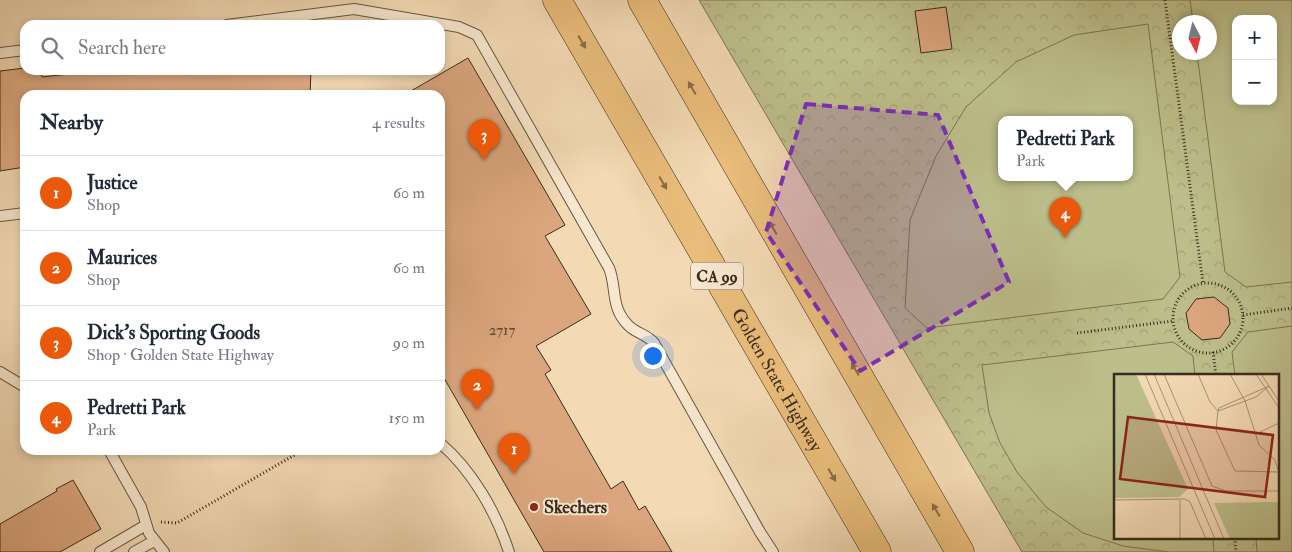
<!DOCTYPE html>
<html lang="en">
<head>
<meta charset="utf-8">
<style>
  :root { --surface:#fff; --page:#f2f2f3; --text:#1f2937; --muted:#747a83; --line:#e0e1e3; --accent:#ea580c }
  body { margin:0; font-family:"IM FELL Double Pica",serif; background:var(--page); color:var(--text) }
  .controls { position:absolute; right:15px; top:15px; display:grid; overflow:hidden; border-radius:10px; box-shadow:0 2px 8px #0003 }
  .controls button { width:45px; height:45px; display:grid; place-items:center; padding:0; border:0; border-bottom:1px solid var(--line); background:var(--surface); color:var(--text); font:25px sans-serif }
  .compass { position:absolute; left:1172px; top:15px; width:45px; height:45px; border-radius:50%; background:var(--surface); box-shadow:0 2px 8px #0003; rotate:173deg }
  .you { position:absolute; left:652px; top:355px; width:18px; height:18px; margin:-12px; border:4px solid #fff; border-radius:50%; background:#1a73e8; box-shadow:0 0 0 8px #1a73e833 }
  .badge { display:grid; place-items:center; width:32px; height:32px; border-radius:50%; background:var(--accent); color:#fff; font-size:16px; font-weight:700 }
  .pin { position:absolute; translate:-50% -41px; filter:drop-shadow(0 1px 2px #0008) }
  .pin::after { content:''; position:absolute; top:26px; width:18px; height:15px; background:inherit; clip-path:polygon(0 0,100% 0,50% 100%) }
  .popup { position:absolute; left:998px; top:116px; width:135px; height:65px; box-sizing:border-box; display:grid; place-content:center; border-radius:10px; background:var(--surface); filter:drop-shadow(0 1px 4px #0005); font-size:16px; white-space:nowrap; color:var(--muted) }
  .popup b { font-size:19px; color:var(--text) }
  .popup::after { content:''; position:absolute; left:50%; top:100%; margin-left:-10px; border:10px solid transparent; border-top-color:var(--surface) }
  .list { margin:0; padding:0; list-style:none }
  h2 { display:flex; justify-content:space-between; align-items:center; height:65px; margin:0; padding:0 20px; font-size:21px }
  h2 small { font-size:16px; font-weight:400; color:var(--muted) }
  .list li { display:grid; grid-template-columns:32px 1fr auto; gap:15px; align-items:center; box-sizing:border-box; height:75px; padding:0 20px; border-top:1px solid var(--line) }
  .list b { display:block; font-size:19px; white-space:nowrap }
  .list p { margin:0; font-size:16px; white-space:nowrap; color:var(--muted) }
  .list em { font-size:16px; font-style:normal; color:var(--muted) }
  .icon { flex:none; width:28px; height:28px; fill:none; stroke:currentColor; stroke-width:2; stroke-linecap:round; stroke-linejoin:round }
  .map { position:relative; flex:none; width:1292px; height:552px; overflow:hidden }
  .search { position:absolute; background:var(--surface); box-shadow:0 2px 8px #0003; left:20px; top:20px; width:425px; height:55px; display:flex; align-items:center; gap:12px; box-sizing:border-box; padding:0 18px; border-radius:15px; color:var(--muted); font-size:19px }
  .panel { position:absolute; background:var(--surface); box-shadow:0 2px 8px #0003; left:20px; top:90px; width:425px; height:365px; border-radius:15px }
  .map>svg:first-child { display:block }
  .forest { fill:url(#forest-crowns); stroke:#7c7555; fill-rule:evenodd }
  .pitch { fill:#bdbf8b; stroke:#7c7555; fill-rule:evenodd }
  .building { fill:#dba67e; stroke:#3a2b1f }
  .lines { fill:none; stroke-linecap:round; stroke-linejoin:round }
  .service-casing { stroke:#685744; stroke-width:12 }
  .motorway-casing { stroke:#3a2b1f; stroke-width:29 }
  .path { stroke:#3a2b1f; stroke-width:3; stroke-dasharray:1 2.5; stroke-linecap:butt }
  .service { stroke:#f7e7ce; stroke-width:10 }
  .motorway { stroke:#eabd7a; stroke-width:28 }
  .oneway { fill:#896d48 }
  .marked { fill:#7b2cbf; fill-opacity:0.2; stroke:#7b2cbf; stroke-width:4; stroke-dasharray:10 6; stroke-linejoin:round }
  .poi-dot { fill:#8f2418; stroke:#f7e7ce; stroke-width:2 }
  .labels { text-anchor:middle; stroke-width:4; stroke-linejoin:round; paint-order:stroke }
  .number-label { font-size:15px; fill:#624a37 }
  .shield { fill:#f7e7ce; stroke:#736354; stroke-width:1 }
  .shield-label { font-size:16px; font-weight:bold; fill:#3a2b1f }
  .street-label { font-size:18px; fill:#3a2b1f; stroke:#f7e7ce }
  .poi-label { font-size:18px; font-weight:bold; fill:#3a2b1f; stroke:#f7e7ce; text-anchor:start }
  .inset-road { fill:none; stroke:#a99478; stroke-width:1 }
  .view { fill:#8f2418; fill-opacity:0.15; stroke:#8f2418; stroke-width:2.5 }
  .inset-edge { fill:none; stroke:#3a2b1f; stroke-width:2.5 }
</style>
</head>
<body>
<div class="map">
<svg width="1292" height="552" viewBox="0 0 1292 552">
  <defs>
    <pattern id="forest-crowns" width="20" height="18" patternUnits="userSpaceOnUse" patternTransform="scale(1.25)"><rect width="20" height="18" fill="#bdbf8b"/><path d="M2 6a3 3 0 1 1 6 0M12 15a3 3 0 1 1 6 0" fill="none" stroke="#a3a478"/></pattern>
  </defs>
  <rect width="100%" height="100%" fill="#f3dab4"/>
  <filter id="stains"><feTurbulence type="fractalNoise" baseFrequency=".004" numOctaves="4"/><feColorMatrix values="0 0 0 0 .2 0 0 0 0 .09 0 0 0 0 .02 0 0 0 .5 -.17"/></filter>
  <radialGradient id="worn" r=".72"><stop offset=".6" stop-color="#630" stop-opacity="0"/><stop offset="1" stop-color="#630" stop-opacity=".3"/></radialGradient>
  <path class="forest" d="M699 0H1292V552H1022ZM1236 19H1273V101H1236ZM1180 22H1210V52H1180ZM1001 119H1129V177H1001ZM1116 376H1278V538H1116Z"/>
  <g class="pitch">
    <path d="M1190 0H1292V282L1246 287 1225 272 1197 53 1210 52V22H1193ZM1236 19H1273V101H1236Z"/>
    <path d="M1148 24 1180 277 1163 299 927 328 905 308 910 220 936 156 966 107 1016 62 1074 35ZM1001 119H1129V177H1001Z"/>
    <polygon points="1292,326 1292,552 1257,552 1256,538 1278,538 1278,376 1235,376 1232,352 1248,332"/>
    <polygon points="1173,342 1193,356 1195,376 1116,376 1116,538 1213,538 1214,552 1169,552 1123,546 1083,533 1046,507 1017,472 1000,443 989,413 982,365"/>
  </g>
  <g class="building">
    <polygon points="946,7 952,49 921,53 915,11"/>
    <polygon points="468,58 565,225 545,236 591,314 536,346 551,370 545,374 611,489 623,481 639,510 645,506 672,552 544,552 440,371 440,95 404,95"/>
    <polygon points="25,68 25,70 41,70 42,77 105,70 311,70 310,95 25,95 25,167 0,171 0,71"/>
    <polygon points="1214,297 1228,308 1230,324 1220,338 1202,340 1189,329 1186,313 1196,299"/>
    <polygon points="73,480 101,529 60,552 0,552 0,524 57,491 56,489"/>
  </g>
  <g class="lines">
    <defs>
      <g id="service">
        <path d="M227 25 354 9 459 27 477 35 609 268C617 287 610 307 628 325 635 333 647 334 654 343L760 532 773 552"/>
        <polyline points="0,53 25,50"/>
        <polyline points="0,216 25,213"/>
        <polyline points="0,372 25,387"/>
        <path d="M440 443C472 470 496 512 509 552"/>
        <polyline points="109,450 141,507 149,533 164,552"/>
        <polyline points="100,552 146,525"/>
        <polyline points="134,552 154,541"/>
      </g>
      <g id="motorway">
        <path id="s1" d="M557 0 877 552"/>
        <polyline points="642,0 960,552"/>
      </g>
    </defs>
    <use href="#service" class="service-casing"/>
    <use href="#motorway" class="motorway-casing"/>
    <g class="path">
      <polyline points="1165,0 1203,283"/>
      <circle cx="1208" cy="318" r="35"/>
      <polyline points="1243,315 1292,308"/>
      <polyline points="1077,333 1173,321"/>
      <polyline points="1213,352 1216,376"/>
      <polyline points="161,522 177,523 303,450"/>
      <polyline points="1235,538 1236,552"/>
    </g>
    <use href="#service" class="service"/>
    <use href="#motorway" class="motorway"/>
  </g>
  <defs><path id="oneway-solid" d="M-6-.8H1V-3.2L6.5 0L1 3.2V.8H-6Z" transform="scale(1.25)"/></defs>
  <g class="oneway">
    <use href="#oneway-solid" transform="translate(582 42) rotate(60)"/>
    <use href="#oneway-solid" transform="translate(692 88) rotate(-120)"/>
    <use href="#oneway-solid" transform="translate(663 183) rotate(60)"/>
    <use href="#oneway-solid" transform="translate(773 228) rotate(-120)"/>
    <use href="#oneway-solid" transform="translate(855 369) rotate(-120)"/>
    <use href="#oneway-solid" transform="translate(832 475) rotate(60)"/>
    <use href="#oneway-solid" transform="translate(936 510) rotate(-120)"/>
  </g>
  <path class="marked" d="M806 104 938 115 1009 282 860 371 766 232Z"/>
  <circle class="poi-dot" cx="534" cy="507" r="5"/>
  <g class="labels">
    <g class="number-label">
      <text x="502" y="335">2717</text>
    </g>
    <rect class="shield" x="691" y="262.5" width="52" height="27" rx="4"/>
    <g class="shield-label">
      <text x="717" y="282">CA 99</text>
    </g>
    <g class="street-label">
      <text dy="6" stroke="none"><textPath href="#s1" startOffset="439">Golden State Highway</textPath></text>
    </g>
    <g class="poi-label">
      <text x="544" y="513">Skechers</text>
    </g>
  </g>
  <g transform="translate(1114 374)">
    <rect width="165" height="165" fill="#f3dab4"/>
    <path d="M165 128V165H116L100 129Z" fill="#bdbf8b"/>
    <path d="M0 0H22L74 115 65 123 0 124Z" fill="#bdbf8b"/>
    <path d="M0 2 17 4V34L0 29ZM10 38H18V66L0 68V42ZM23 44 41 51 46 68 22 66ZM0 73 17 75 18 109 0 110ZM25 73 54 75 48 92 38 102 23 104Z" fill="#bdbf8b"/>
    <path class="inset-road" d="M31 0 101 165M40 0 110 165M50 0 98 112 112 117H165M84 0 96 28 104 37 102 56 121 97 165 98M116 0 131 27 145 71 161 86 165 99M142 0 165 34M147 0 165 27M155 12 142 23 104 37 105 34ZM142 60 165 49M0 126 71 125 76 128 92 165M66 165V126"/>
    <path class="view" d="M14 43 159 61 151 123 6 105Z"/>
    <rect width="165" height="165" class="inset-edge"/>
  </g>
  <rect width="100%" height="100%" filter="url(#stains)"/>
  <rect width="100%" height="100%" fill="url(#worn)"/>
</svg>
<div class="controls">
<button>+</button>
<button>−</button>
</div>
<svg class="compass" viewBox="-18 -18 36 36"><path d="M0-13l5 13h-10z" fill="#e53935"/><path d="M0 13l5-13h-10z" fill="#747a83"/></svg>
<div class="you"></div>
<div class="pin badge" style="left:514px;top:474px">1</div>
<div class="pin badge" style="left:477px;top:410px">2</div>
<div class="pin badge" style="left:484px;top:160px">3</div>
<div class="pin badge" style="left:1065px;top:238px">4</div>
<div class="popup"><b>Pedretti Park</b>Park</div>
<div class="search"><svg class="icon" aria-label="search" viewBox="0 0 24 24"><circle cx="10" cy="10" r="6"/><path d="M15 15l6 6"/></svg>Search here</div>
<section class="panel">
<h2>Nearby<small>4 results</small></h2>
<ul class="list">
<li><span class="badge">1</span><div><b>Justice</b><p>Shop</p></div><em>60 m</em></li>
<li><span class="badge">2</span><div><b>Maurices</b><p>Shop</p></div><em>60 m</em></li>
<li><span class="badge">3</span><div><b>Dick's Sporting Goods</b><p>Shop · Golden State Highway</p></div><em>90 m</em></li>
<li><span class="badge">4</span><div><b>Pedretti Park</b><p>Park</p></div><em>150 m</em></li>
</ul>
</section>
</div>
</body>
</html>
